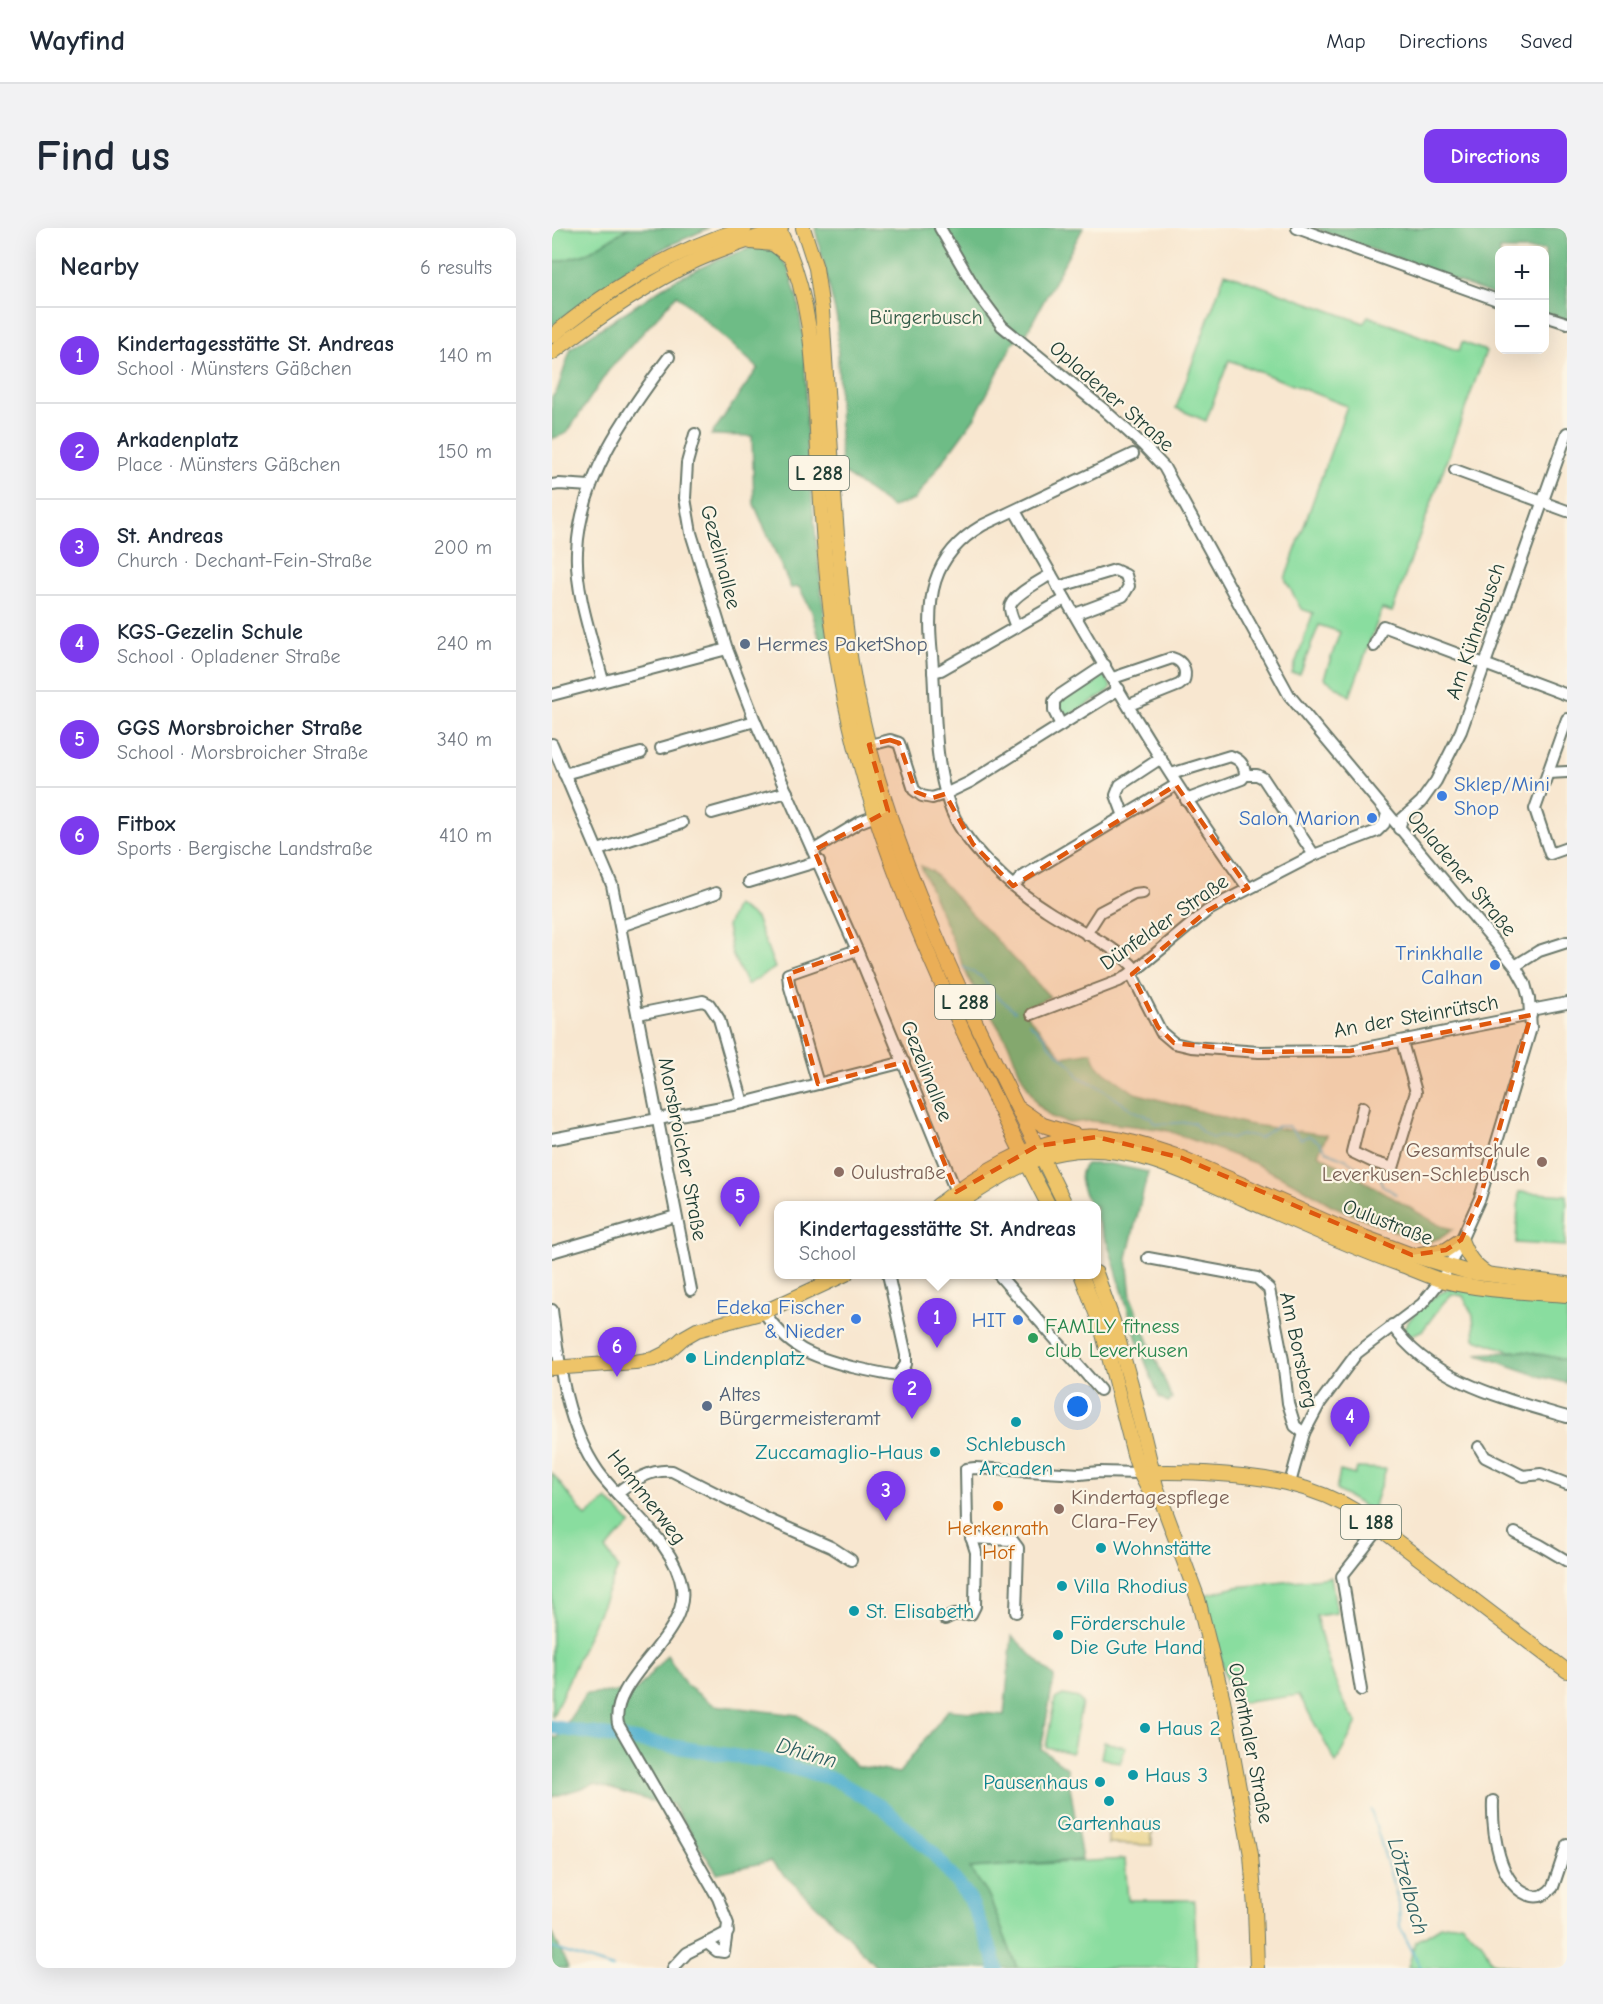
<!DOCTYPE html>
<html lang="en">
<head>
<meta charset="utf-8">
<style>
  :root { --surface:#fff; --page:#f2f2f3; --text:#1f2937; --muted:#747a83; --line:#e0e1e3; --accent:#7c3aed }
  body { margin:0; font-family:"Comic Neue",sans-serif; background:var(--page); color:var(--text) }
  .controls { position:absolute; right:18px; top:18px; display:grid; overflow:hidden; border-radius:12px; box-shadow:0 6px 24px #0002 }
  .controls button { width:54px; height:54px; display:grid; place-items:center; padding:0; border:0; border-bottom:2px solid var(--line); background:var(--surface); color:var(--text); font:30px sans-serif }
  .you { position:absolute; left:526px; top:1179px; width:21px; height:21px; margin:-15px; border:4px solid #fff; border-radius:50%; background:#1a73e8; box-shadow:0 0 0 9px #1a73e833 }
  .badge { display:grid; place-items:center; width:39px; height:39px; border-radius:50%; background:var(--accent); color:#fff; font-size:20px; font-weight:700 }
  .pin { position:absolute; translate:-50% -50px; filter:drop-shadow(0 2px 3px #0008) }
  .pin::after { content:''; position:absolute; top:32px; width:21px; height:18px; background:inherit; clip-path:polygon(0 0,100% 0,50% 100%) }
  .popup { position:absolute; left:222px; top:973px; width:327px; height:78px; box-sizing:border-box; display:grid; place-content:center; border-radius:12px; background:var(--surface); filter:drop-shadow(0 2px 4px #0005); font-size:20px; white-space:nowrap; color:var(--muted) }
  .popup b { font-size:22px; color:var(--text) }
  .popup::after { content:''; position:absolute; left:50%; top:100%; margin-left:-12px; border:12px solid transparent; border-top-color:var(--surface) }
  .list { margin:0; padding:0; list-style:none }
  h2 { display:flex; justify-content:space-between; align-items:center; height:78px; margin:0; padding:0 24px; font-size:26px }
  h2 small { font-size:20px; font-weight:400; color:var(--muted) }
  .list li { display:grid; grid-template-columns:39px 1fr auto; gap:18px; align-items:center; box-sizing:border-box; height:96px; padding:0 24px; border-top:2px solid var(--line) }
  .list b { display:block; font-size:22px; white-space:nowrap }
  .list p { margin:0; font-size:20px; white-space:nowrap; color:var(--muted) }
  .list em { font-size:20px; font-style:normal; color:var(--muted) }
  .map { position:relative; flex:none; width:1015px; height:1740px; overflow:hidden; border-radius:12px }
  header { display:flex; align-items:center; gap:36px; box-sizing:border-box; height:84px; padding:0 30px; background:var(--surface); border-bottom:2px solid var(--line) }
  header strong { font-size:28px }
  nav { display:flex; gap:33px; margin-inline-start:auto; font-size:21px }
  .intro { display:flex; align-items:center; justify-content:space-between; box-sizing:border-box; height:144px; padding:0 36px }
  h1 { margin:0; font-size:42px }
  .button { padding:15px 27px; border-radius:12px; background:var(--accent); color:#fff; font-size:21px; font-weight:700 }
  main { display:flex; gap:36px; padding:0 36px }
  aside { flex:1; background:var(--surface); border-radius:12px; box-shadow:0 6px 24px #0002 }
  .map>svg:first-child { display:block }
  .green { fill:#89dd9f; stroke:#548d6a; stroke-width:1.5 }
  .forest { fill:#6ebc86; stroke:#467c5d; stroke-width:1.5 }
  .sand { fill:#eeda9e; stroke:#868c69; stroke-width:1.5 }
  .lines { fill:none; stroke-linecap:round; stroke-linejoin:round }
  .stream { stroke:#4eafcd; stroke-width:2 }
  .river { stroke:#4eafcd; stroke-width:14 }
  .minor-casing { stroke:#6b786b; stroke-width:14 }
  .major-casing { stroke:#6b786b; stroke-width:16 }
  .minor { stroke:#fff; stroke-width:10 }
  .major { stroke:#eec469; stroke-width:14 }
  .marked { fill:#de580e; fill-opacity:0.2; stroke:#de580e; stroke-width:4.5; stroke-dasharray:12 8; stroke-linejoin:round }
  .service-dot { fill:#5c6f8a; stroke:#fcf5e5; stroke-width:2 }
  .shop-dot { fill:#3f7fe0; stroke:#fcf5e5; stroke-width:2 }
  .education-dot { fill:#8d6e63; stroke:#fcf5e5; stroke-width:2 }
  .leisure-dot { fill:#2e9e5b; stroke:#fcf5e5; stroke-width:2 }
  .culture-dot { fill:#0f9aa8; stroke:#fcf5e5; stroke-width:2 }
  .food-dot { fill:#e8710a; stroke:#fcf5e5; stroke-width:2 }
  .labels { text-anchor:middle; stroke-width:4.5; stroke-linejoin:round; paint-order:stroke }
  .shield { fill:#fcf5e5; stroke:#617469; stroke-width:1.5 }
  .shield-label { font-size:20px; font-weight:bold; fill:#1f3d34 }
  .park-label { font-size:21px; fill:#345d49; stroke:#fcf5e5 }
  .street-label { font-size:21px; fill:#1f3d34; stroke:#fcf5e5 }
  .service-label { font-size:21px; fill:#4e5e75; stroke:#fcf5e5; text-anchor:start }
  .shop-label { font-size:21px; fill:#366cbe; stroke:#fcf5e5; text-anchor:end }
  .education-label { font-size:21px; fill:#785e54; stroke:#fcf5e5; text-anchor:start }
  .leisure-label { font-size:21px; fill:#27864d; stroke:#fcf5e5; text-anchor:start }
  .culture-label { font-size:21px; fill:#0d838f; stroke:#fcf5e5; text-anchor:start }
  .food-label { font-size:21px; fill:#c56008; stroke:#fcf5e5 }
  .water-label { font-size:22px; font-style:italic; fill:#2d5f62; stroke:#fcf5e5 }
</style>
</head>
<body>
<header>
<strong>Wayfind</strong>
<nav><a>Map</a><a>Directions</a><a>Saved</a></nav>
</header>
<div class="intro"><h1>Find us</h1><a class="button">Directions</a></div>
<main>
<aside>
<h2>Nearby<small>6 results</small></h2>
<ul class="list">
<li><span class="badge">1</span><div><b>Kindertagesstätte St. Andreas</b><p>School · Münsters Gäßchen</p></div><em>140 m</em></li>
<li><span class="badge">2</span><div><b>Arkadenplatz</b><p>Place · Münsters Gäßchen</p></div><em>150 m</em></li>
<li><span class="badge">3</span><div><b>St. Andreas</b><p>Church · Dechant-Fein-Straße</p></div><em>200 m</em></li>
<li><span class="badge">4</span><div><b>KGS-Gezelin Schule</b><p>School · Opladener Straße</p></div><em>240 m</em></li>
<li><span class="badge">5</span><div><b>GGS Morsbroicher Straße</b><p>School · Morsbroicher Straße</p></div><em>340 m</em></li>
<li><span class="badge">6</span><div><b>Fitbox</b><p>Sports · Bergische Landstraße</p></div><em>410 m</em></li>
</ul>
</aside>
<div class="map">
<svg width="1015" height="1740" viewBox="0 0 1015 1740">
  <rect width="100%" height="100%" fill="#fcf5e5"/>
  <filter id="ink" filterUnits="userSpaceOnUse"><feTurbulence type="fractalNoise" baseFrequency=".0167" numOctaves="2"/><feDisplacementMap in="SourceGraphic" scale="12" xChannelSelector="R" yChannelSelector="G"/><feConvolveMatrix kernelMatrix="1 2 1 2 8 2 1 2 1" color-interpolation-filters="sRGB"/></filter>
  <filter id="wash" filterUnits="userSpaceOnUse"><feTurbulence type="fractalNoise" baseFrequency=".008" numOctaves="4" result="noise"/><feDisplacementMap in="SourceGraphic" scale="24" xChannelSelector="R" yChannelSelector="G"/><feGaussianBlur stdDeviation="1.35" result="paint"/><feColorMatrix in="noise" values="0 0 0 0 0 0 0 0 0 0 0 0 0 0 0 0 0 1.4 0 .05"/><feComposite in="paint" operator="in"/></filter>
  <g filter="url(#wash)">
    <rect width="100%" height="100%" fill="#f8e7d0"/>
    <g class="green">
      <polygon points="0,0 76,0 34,26 0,35"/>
      <polygon points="673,45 812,95 816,88 907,123 910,114 934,123 840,384 830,381 798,468 772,450 788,404 767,397 748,446 740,445 761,385 749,381 733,351 795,178 677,132 654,193 624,180"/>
      <polygon points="551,444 559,459 557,463 515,489 507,487 505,473"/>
      <polygon points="184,677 204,690 223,740 195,757 180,726 175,698"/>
      <polygon points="967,964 1015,967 1013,1018 964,1015"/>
      <path d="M901 1060 1015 1071V1132L971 1123H958L923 1111 921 1088 911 1068 900 1066 891 1075 871 1102 856 1109 851 1101C863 1083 880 1066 901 1060Z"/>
      <polygon points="805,1240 834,1241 820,1283 784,1262 788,1243 803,1247"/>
      <polygon points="0,1245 34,1289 55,1271 79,1296 54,1321 66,1340 0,1490"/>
      <path d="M779 1349 785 1385 764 1388C770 1415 787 1475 805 1494L784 1535 747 1467 680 1476 653 1367 684 1359Z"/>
      <polygon points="511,1467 526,1470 530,1475 520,1525 494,1519 503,1471"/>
      <polygon points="552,1514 574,1519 568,1535 549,1530"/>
      <polygon points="573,1631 576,1672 642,1672 645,1740 465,1740 437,1668 417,1640"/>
      <polygon points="909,1695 930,1715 940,1734 967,1740 856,1740 863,1714 889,1698"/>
    </g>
    <g class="forest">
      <polygon points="76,0 157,0 116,18 82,36 0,98 0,35 34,26"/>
      <polygon points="263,0 531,0 474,106 462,113 423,189 362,272 340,279 289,243 285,91"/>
      <polygon points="762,0 1015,0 1015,93 993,85 993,22 948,22 947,69"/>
      <polygon points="201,19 223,23 236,39 246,73 253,123 255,219 270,370 278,419 270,420 260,384 247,359 239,360 202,276 200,208 159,207 206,140 125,67 56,143 15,205 0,211 0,169 5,163 19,120 121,53 163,33"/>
      <polygon points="369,638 380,643 498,769 470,781 511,829 540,824 546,839 583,865 694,896 775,907 766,926 889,998 901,1001 890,1009 873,1015 781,978 746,957 702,935 614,902 539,893 517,895 499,889 485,876 469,847 456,815 416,749"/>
      <path d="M534 936H558L596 944 575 1029 579 1070 620 1171 616 1174 607 1169 586 1115 557 1019 544 990V978L538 977C532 964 522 948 534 936Z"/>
      <polygon points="971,1123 1015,1132 1015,1155 987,1148 924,1126"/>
      <polygon points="460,1408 502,1449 489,1521 515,1540 530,1632 418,1640 437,1668 465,1740 325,1740 290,1702 218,1633 165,1645 120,1576 99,1573 43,1556 0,1569 0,1509 5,1510 34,1466 85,1462 115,1427 134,1457 162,1477 246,1487 277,1510 304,1538 347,1545 396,1482 452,1487"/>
      <polygon points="0,1704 16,1740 0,1740"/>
    </g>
    <polygon class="sand" points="556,1595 600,1595 600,1617 556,1616"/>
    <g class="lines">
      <g class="stream">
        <polyline points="411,739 430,749 440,764 463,783"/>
        <path d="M477 795 493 809 496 816 521 839 527 849 544 857 582 883 600 890 601 894 606 896 641 894 650 904 660 910 672 908 680 911C690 905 697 906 707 910L725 898H736L749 911 757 908 767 914 774 923 795 932 809 942H820L828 948 830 957 844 966"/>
        <polyline points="819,1582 847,1675 848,1699 869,1740"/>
        <polyline points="0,1720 61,1740"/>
      </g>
      <polyline class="river" points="0,1499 213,1533 282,1551 333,1581 381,1625 418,1671 441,1726 444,1740"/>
    </g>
  </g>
  <g filter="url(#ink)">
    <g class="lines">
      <defs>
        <g id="minor">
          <polyline points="388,0 427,67 450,98 550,180 591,217 612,239 737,467 963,738 973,756 977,771 979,800 928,970 897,1039 889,1052 870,1076 805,1125 768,1175 752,1205 738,1255"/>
          <polyline points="745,0 948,73"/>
          <polyline points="993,88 1015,95"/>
          <polyline points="143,206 135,235 133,270 139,305 175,421 203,493 305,722 407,971"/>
          <path d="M581 226 431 297C378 328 374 372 380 427 384 473 381 532 397 576 410 616 459 660 494 682 522 701 563 716 584 742"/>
          <polyline points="903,242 1015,283"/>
          <polyline points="0,257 7,256 38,258"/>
          <path d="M463 283C536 411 609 541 696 660"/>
          <path d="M499 346C489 353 458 368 458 380 458 386 462 393 464 399L513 371"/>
          <polyline points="506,359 563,342 574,347 577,358 571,368 523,386"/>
          <polyline points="822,418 831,398 1015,467"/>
          <polyline points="553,437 508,467 502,473 502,483 509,497 567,461"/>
          <polyline points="381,444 389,442 464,399"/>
          <path d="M561 450 620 430C631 433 635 442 632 453L627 457 577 477"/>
          <path d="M51 453C41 414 23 365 25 324 28 250 74 186 117 129"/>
          <polyline points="0,467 175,421"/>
          <polyline points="1015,491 983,581 998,626 1015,620"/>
          <polyline points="0,516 60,657 139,1062"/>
          <polyline points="310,519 338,512 347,515 362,562 370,568 380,570 393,566 418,554 509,497"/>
          <polyline points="109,520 203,493"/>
          <polyline points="996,545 1015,544"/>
          <polyline points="12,546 89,525"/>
          <path d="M619 546 678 528C687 531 693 536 693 547L690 551 634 572"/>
          <polyline points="693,547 705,547 711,550 762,627"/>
          <polyline points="160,585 235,564"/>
          <polyline points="572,588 564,567 568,557 609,530"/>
          <polyline points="847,601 850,591 869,574 884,553 909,503 1015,205"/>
          <polyline points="46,622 130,595"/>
          <polyline points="262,622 308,594 336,583"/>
          <polyline points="197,654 267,633"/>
          <polyline points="461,658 470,649 624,557"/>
          <polyline points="69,698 164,665"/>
          <polyline points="534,706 548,684 582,666 591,665"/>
          <polyline points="963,738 987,723 1015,714"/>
          <polyline points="579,745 609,804 622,815 639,819 707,824 798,823 979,787"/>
          <polyline points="979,782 1015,775"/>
          <polyline points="86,786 151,773 157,776 167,791 191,875"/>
          <polyline points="480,786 567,753 584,742 655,683 673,673 762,627 825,603 832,596 835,586"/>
          <polyline points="266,856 237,756 236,746 305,722"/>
          <polyline points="811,879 800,924 821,934 841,940 864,864 850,814"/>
          <polyline points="0,911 191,875 352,834"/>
          <polyline points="0,1024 124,988"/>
          <polyline points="596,1030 705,1050 717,1061 731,1132 736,1175 743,1198 752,1205"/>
          <polyline points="446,1046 548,1162"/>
          <path d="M0 1082C7 1136 14 1197 46 1243 71 1278 124 1315 130 1360 137 1409 57 1451 66 1496L166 1670 176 1696 172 1724 165 1723 155 1715 135 1725 121 1740"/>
          <path d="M212 1084C236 1120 260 1129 300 1139 315 1142 330 1146 346 1148L354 1136V1127L336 1046"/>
          <path d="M840 1097C877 1153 954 1171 1015 1189"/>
          <polyline points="927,1219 933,1229 971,1248 989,1246 1015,1256"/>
          <path d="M65 1265C81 1252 99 1241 120 1243L215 1291 279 1319 299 1332"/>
          <polyline points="963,1305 988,1317 1015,1333"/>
          <polyline points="419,1310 460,1312 466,1320 464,1384"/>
          <polyline points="393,1391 401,1387 419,1386 423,1378 424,1324 415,1296 414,1241 423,1240 528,1246 547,1244 588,1245"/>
          <polyline points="809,1462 790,1348 828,1300"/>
          <path d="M941 1573C940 1601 946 1660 980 1668 989 1670 995 1666 1001 1659L1015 1617"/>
          <polyline points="155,1715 176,1704"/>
        </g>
        <g id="major">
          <path d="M226 0C265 74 262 160 267 242 271 310 276 379 288 447 311 578 363 701 419 820 444 873 470 926 497 978"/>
          <path d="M251 0 264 40 270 82C274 148 278 214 283 280 288 348 293 415 308 481 347 658 435 816 514 978"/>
          <polyline points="199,14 221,16 238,29"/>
          <path d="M0 108C57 60 121 22 193 0"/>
          <path d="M0 125C45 90 91 58 143 33 171 20 200 12 229 0"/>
          <polyline points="468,881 491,897 523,907"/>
          <path d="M385 978C422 948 479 913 528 909 562 906 598 919 630 930L796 1003 860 1027 916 1044 1015 1056"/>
          <path d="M401 978C436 958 471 930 511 924 575 913 635 945 692 971 743 993 794 1017 847 1036 861 1041 875 1048 889 1052 929 1063 974 1064 1015 1067"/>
          <path d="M868 1026 894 1022 909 1012C915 1027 921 1037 935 1046"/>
          <polyline points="544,1045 561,1093 579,1156 604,1258 646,1371 671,1472 699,1627 703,1680 705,1740"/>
          <polyline points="529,1046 549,1098 583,1230 588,1245 602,1272"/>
          <polyline points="0,1140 83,1134 102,1131 114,1125 131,1110 145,1102 212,1084 294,1046"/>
          <path d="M588 1245C610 1243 631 1244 653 1245 710 1248 759 1255 809 1286L1015 1443"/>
        </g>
      </defs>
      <use href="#minor" class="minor-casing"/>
      <use href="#major" class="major-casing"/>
      <use href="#minor" class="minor"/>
      <use href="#major" class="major"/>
    </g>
  </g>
  <path class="marked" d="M338 512 347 515 364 564 380 570 393 566 421 616 461 658 624 557 696 660 655 683 580 746 606 799 622 815 707 824 798 823 979 787 928 970 909 1012 894 1022 860 1027 630 930 545 909 485 918 404 964 352 834 266 856 236 746 305 722 262 622 336 583 317 517Z"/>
  <g class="service-dot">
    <circle cx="193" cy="416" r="6"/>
    <circle cx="155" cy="1178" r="6"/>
  </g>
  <g class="shop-dot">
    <circle cx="890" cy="568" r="6"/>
    <circle cx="820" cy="590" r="6"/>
    <circle cx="943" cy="737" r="6"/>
    <circle cx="304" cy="1091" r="6"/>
    <circle cx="466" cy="1092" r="6"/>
  </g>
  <g class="education-dot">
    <circle cx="990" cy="934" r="6"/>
    <circle cx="287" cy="944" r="6"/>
    <circle cx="507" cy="1281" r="6"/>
  </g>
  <circle class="leisure-dot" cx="481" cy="1110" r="6"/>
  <g class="culture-dot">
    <circle cx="139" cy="1130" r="6"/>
    <circle cx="464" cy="1194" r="6"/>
    <circle cx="383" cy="1224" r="6"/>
    <circle cx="549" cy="1320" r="6"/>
    <circle cx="510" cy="1358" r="6"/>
    <circle cx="302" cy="1383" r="6"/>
    <circle cx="506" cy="1407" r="6"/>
    <circle cx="593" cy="1500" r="6"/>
    <circle cx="581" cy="1547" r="6"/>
    <circle cx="548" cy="1554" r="6"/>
    <circle cx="557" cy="1573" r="6"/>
  </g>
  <circle class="food-dot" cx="446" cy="1278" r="6"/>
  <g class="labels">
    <g class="shield">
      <rect x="237" y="228" width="60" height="34" rx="4.5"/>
      <rect x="383" y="757" width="60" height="34" rx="4.5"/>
      <rect x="789" y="1277" width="60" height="34" rx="4.5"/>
    </g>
    <g class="shield-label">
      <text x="267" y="252">L 288</text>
      <text x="413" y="781">L 288</text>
      <text x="819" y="1301">L 188</text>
    </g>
    <g class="park-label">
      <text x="374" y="96">Bürgerbusch</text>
    </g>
    <g class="street-label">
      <text transform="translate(560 168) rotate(41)" y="7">Opladener Straße</text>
      <text transform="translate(169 329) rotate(75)" y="7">Gezelinallee</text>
      <text transform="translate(923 403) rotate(-71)" y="7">Am Kühnsbusch</text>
      <text transform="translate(910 645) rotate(50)" y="7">Opladener Straße</text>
      <text transform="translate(612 694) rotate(-35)" y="7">Dünfelder Straße</text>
      <text transform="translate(864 788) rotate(-10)" y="7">An der Steinrütsch</text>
      <text transform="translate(375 843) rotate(68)" y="7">Gezelinallee</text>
      <text transform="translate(131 921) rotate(79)" y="7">Morsbroicher Straße</text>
      <text transform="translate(836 994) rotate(21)" y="7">Oulustraße</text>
      <text transform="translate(747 1122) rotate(78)" y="7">Am Borsberg</text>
      <text transform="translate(95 1269) rotate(52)" y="7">Hammerweg</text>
      <text transform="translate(699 1515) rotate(79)" y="7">Odenthaler Straße</text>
    </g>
    <g class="service-label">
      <text x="205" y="423">Hermes PaketShop</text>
      <text x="167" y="1173">Altes<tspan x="167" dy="24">Bürgermeisteramt</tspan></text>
    </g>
    <g class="shop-label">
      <text x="902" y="563" text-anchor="start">Sklep/Mini<tspan x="902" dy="24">Shop</tspan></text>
      <text x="808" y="597">Salon Marion</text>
      <text x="931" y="732">Trinkhalle<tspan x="931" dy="24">Calhan</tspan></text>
      <text x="292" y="1086">Edeka Fischer<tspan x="292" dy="24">&amp; Nieder</tspan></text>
      <text x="454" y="1099">HIT</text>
    </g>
    <g class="education-label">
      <text x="978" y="929" text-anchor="end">Gesamtschule<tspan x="978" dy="24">Leverkusen-Schlebusch</tspan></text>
      <text x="299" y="951">Oulustraße</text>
      <text x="519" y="1276">Kindertagespflege<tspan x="519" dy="24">Clara-Fey</tspan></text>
    </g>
    <g class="leisure-label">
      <text x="493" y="1105">FAMILY fitness<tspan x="493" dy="24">club Leverkusen</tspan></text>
    </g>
    <g class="culture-label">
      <text x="151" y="1137">Lindenplatz</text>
      <text x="464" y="1223" text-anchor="middle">Schlebusch<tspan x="464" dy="24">Arcaden</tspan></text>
      <text x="371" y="1231" text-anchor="end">Zuccamaglio-Haus</text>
      <text x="561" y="1327">Wohnstätte</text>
      <text x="522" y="1365">Villa Rhodius</text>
      <text x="314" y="1390">St. Elisabeth</text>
      <text x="518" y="1402">Förderschule<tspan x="518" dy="24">Die Gute Hand</tspan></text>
      <text x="605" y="1507">Haus 2</text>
      <text x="593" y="1554">Haus 3</text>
      <text x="536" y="1561" text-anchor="end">Pausenhaus</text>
      <text x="557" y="1602" text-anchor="middle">Gartenhaus</text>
    </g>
    <g class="food-label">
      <text x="446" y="1307">Herkenrath<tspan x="446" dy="24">Hof</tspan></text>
    </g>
    <g class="water-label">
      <text transform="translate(255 1524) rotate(16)" y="8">Dhünn</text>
      <text transform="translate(857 1658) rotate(74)" y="8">Lötzelbach</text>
    </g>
  </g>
</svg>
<div class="controls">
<button>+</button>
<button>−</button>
</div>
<div class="you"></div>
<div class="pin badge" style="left:385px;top:1120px">1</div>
<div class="popup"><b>Kindertagesstätte St. Andreas</b>School</div>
<div class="pin badge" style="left:360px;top:1191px">2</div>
<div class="pin badge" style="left:334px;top:1293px">3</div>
<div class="pin badge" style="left:798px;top:1219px">4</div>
<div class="pin badge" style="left:188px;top:999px">5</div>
<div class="pin badge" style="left:65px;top:1149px">6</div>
</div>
</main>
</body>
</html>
